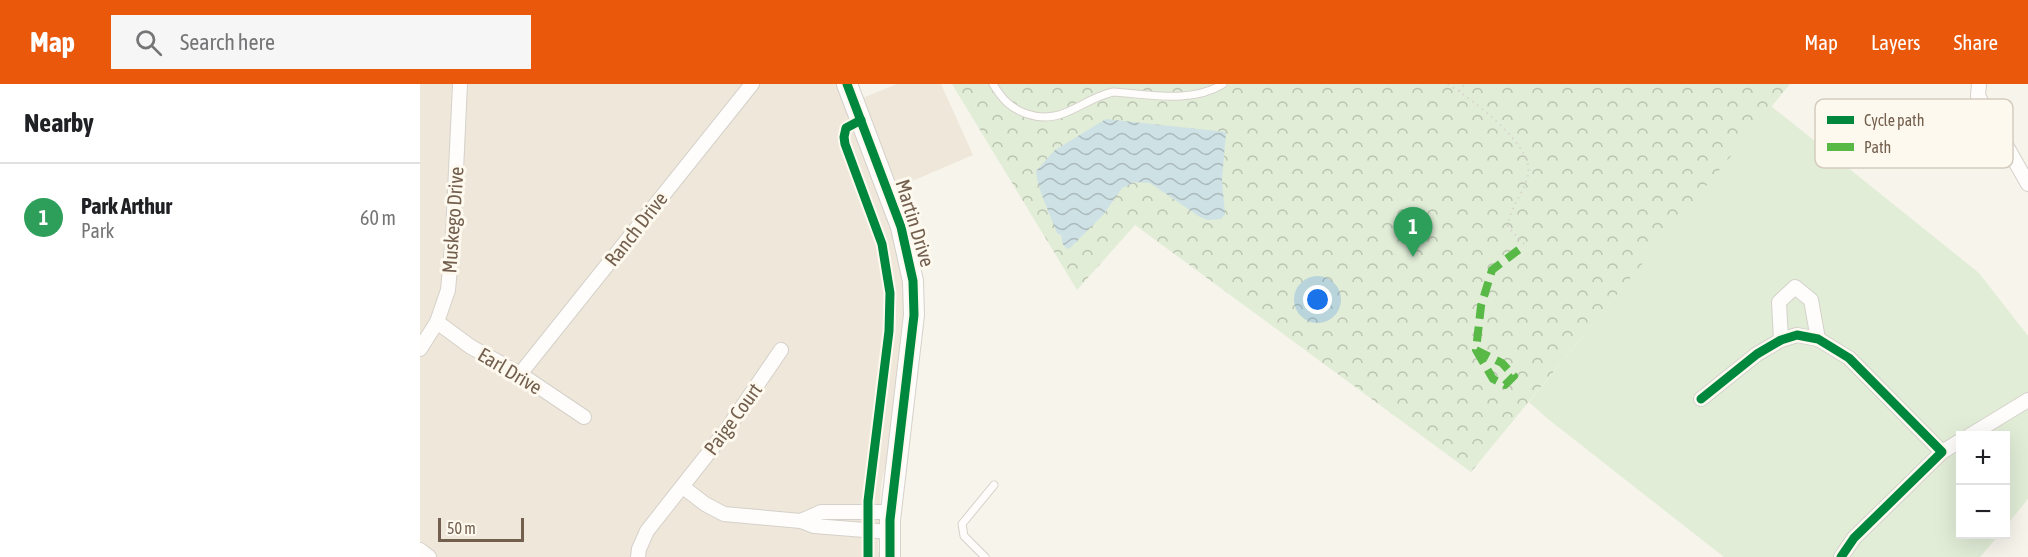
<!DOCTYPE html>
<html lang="en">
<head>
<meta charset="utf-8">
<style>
  :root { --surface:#fff; --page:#f6f6f6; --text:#202124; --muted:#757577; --line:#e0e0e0; --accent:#ea580c }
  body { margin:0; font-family:"Asap Condensed",sans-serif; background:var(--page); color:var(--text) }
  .controls { position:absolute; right:18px; bottom:18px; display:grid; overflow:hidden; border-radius:0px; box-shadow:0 6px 24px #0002 }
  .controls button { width:54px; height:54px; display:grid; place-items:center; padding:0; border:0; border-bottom:2px solid var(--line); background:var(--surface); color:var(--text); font:30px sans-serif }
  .scale { position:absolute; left:18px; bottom:15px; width:86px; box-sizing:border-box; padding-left:6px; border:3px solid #735f4e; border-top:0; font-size:16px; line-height:21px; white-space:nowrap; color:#735f4e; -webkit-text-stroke:4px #fef9ee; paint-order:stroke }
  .you { position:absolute; left:898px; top:216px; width:21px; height:21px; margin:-15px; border:4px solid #fff; border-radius:50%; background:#1a73e8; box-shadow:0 0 0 9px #1a73e833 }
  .badge { display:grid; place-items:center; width:39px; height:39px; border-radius:50%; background:var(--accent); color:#fff; font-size:20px; font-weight:700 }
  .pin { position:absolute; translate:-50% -50px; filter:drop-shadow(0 2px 3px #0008) }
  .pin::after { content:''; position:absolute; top:32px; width:21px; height:18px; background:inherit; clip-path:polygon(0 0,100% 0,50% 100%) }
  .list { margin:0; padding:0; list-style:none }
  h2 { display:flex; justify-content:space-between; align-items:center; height:78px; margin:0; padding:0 24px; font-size:26px }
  h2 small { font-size:20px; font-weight:400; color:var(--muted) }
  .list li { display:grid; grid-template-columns:39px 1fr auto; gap:18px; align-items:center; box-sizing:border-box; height:108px; padding:0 24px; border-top:2px solid var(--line) }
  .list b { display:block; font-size:22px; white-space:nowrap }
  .list p { margin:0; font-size:20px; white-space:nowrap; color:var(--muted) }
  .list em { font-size:20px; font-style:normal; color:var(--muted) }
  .icon { flex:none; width:33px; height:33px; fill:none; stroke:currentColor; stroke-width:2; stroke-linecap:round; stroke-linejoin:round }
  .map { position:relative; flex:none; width:1608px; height:473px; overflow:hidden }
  header { display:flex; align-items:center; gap:36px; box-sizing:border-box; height:84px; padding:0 30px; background:var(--accent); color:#fff }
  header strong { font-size:28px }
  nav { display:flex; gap:33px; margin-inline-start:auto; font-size:21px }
  .search { width:420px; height:54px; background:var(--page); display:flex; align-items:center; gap:15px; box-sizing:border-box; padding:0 21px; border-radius:0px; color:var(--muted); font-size:22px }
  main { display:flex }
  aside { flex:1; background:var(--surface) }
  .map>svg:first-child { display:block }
  .residential { fill:#efe7d9 }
  .green { fill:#e1edd7 }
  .park { fill:url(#park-crowns) }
  .water { fill:url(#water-waves) }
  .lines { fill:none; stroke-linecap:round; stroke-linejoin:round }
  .lane-casing { stroke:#d5d1ca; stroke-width:9 }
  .street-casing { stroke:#d5d1ca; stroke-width:16 }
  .secondary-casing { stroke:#d6d1c9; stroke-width:22 }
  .path { stroke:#d9d4ce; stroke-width:2; stroke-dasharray:1.5 4.5; stroke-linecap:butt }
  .lane { stroke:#fefdfc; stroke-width:7 }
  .street { stroke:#fefdfc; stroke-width:14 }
  .secondary { stroke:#fefdfc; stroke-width:20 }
  .quiet { stroke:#58b947; stroke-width:8; stroke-dasharray:15 8; stroke-linecap:butt }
  .cycleway-casing { stroke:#fef9ee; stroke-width:13 }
  .cycleway { stroke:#00873e; stroke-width:9 }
  .labels { text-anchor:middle; stroke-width:6; stroke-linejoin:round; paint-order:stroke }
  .street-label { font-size:20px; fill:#735f4e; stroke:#fef9ee }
  .key { fill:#fef9ee; stroke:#d4cbbe; stroke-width:1.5 }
  .key-label { font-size:16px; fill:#735f4e }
</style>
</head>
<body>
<header>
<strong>Map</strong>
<div class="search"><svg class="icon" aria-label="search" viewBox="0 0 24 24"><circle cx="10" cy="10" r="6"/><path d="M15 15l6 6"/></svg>Search here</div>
<nav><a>Map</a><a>Layers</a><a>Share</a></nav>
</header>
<main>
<aside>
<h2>Nearby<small></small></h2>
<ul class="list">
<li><span class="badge" style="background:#2e9e5b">1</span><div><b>Park Arthur</b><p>Park</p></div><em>60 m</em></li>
</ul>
</aside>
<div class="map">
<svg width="1608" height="473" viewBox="0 0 1608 473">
  <defs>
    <pattern id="park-crowns" width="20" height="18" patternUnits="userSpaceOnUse" patternTransform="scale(1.5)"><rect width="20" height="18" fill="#e1edd7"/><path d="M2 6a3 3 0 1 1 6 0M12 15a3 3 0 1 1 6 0" fill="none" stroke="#bbc3b1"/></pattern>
    <pattern id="water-waves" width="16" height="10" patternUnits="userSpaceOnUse" patternTransform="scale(1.5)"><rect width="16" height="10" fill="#cee1e5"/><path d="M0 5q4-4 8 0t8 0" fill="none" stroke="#acbabc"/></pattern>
  </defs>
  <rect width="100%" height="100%" fill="#f6f4eb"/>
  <polygon class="residential" points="0,0 421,0 428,20 477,0 521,0 553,71 462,110 488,206 474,348 461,400 458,466 460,473 0,473"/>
  <polygon class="green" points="1351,22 1559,189 1608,252 1608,415 1586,442 1586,352 1540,352 1540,450 1579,451 1560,473 1304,473 1128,335 1109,318"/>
  <polygon class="park" points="532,0 1370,0 1051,388 715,141 657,206"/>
  <path class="water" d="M686 35 806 48 802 96 805 130 801 135 788 136 780 133 730 99 715 98 702 104 684 130 649 165C641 162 643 158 641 151L637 149C630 130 618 107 616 87L635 66Z"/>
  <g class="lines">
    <defs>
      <g id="lane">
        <path d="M573 0C582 15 590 24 607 30 643 42 661 15 693 8 729 10 771 20 803 0"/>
        <polyline points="565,473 544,452 542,440 574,401"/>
      </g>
      <g id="street">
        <polyline points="1559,0 1558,12 1608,100"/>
        <polyline points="17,238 51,263 100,290 164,333"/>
        <polyline points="1361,256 1359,218 1375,203 1391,216 1398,255"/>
        <polyline points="0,265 17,238 28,206 33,151 40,0"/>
        <polyline points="100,290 332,0"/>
        <polyline points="1281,315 1337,270 1361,256 1377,251 1398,255 1429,274 1522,368 1434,454 1421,473"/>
        <polyline points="1549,352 1608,316"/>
        <polyline points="1522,368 1540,357"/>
        <polyline points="263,403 285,420 304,430 381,437 394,442 470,448"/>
        <polyline points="381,437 401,428 471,428"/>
        <polyline points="0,466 9,473"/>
        <polyline points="218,473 219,465 227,447 305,348 361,266"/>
      </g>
      <polyline id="secondary" points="427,0 481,143 493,197 494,231 470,436 470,473"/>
    </defs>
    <use href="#lane" class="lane-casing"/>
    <use href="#street" class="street-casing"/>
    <use href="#secondary" class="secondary-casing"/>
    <g class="path">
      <path d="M1028 0C1051 15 1115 61 1108 91 1104 109 1089 124 1088 143L1105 161"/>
      <polyline points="1039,7 1045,0"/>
    </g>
    <use href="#lane" class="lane"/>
    <use href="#street" class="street"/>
    <use href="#secondary" class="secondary"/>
    <polyline class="quiet" points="1056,266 1073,295 1085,301 1094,292 1082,279 1056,266 1061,222 1072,186 1105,161"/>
    <defs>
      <g id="cycleway">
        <polyline points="427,0 481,143 493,197 494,231 470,436 470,473"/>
        <polyline points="441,36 426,44 424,53 425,60 462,160 470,209 469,247 448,417 448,473"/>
        <polyline points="1281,315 1337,270 1361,256 1377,251 1398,255 1429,274 1522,368 1434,454 1421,473"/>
      </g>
    </defs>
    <use href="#cycleway" class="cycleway-casing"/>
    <use href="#cycleway" class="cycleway"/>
  </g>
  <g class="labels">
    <g class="street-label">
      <text transform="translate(33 136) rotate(-86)" y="7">Muskego Drive</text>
      <text transform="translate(495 139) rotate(73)" y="7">Martin Drive</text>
      <text transform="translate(216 145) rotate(-52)" y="7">Ranch Drive</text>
      <text transform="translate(90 287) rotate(31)" y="7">Earl Drive</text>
      <text transform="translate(313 335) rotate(-54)" y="7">Paige Court</text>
    </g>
  </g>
  <rect x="1395" y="15" width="198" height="69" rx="9" class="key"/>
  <rect x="1407" y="32" width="27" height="8" fill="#00873e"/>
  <rect x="1407" y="59" width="27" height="8" fill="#58b947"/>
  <g class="key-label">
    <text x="1444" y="42">Cycle path</text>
    <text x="1444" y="69">Path</text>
  </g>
</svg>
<div class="controls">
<button>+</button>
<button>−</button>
</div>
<div class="scale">50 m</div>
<div class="you"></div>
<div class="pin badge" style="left:993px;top:173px;background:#2e9e5b">1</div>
</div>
</main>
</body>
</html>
